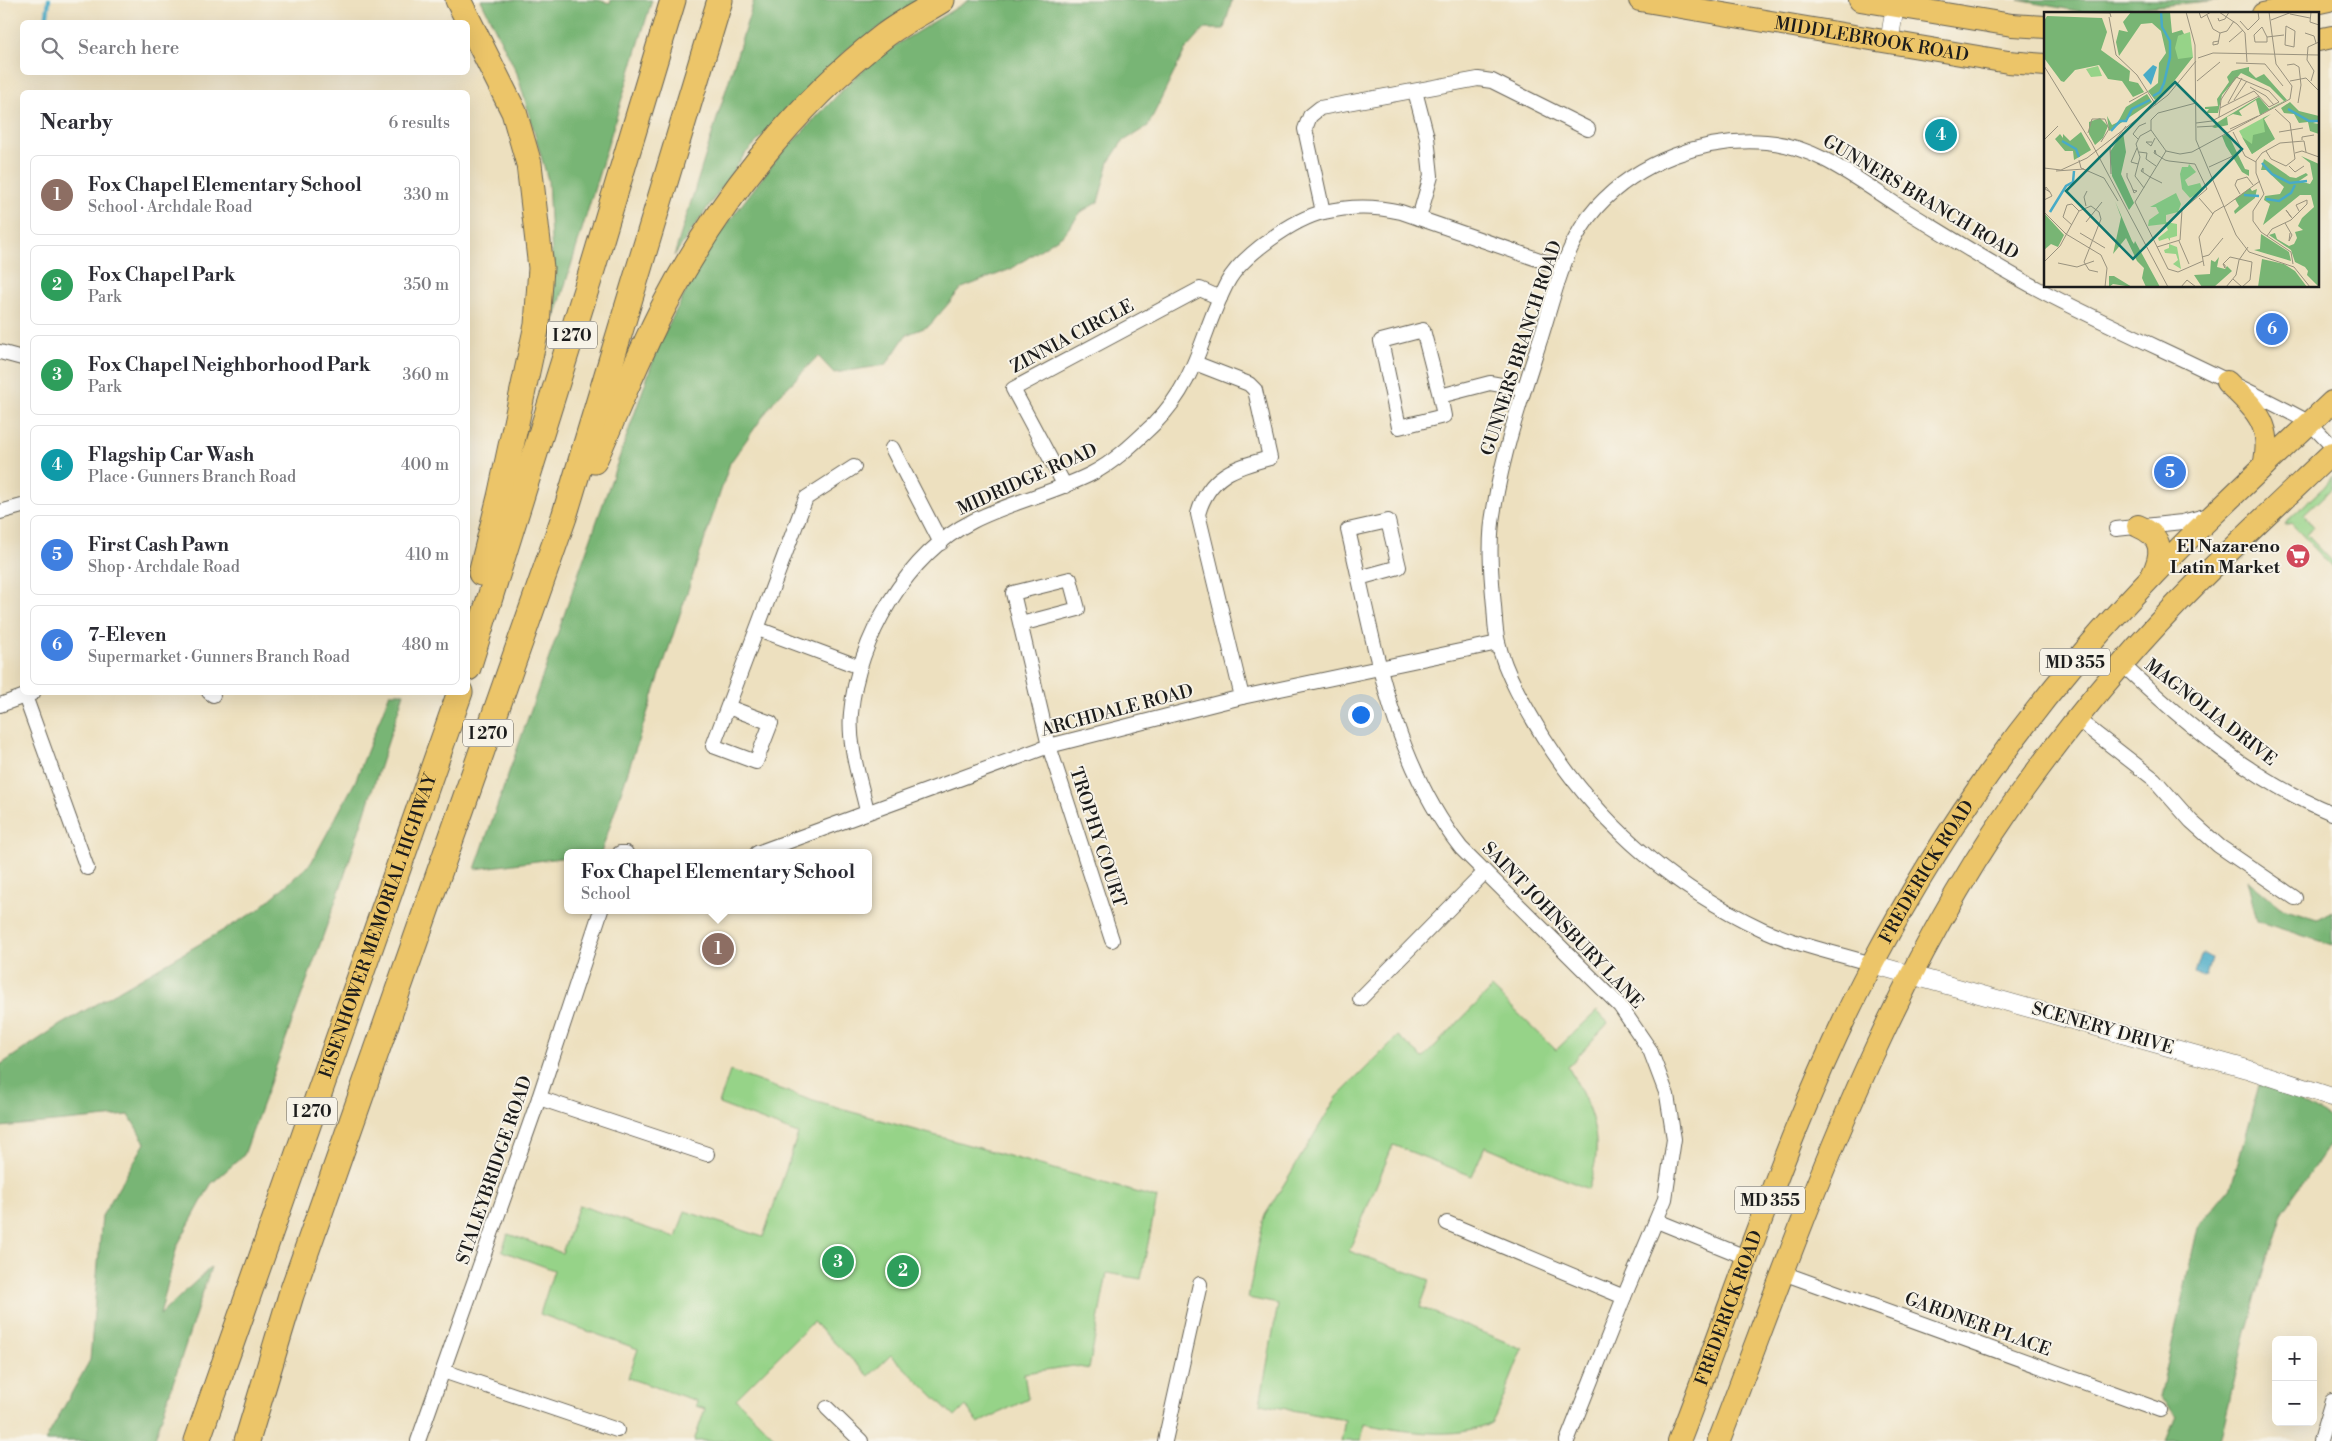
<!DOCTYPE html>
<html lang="en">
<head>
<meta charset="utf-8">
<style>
  :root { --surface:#fff; --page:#f2f2f3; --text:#2b2b33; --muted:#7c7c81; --line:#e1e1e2; --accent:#d1495b }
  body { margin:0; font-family:"Libre Bodoni",serif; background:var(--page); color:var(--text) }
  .controls { position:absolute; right:15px; bottom:15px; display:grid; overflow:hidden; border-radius:8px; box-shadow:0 5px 20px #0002 }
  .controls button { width:45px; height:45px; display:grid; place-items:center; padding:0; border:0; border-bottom:1px solid var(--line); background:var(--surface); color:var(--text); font:25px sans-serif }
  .you { position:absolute; left:1360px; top:714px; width:18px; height:18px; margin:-12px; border:4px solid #fff; border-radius:50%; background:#1a73e8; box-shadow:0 0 0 8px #1a73e833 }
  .badge { display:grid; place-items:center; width:32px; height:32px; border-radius:50%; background:var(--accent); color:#fff; font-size:16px; font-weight:700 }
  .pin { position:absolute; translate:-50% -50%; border:2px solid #fff; box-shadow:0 1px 5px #0006 }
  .popup { position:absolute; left:564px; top:849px; width:308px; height:65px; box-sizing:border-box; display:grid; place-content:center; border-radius:8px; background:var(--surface); filter:drop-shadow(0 1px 4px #0005); font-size:16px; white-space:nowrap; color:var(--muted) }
  .popup b { font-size:19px; color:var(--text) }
  .popup::after { content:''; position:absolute; left:50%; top:100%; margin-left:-10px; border:10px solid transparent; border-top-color:var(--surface) }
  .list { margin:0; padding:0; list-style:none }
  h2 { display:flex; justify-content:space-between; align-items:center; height:65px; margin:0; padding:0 20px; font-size:21px }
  h2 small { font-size:16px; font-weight:400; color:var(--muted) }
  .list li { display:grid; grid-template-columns:32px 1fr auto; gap:15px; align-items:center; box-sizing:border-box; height:80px; margin:0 10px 10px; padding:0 10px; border:1px solid var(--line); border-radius:8px }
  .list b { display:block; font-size:19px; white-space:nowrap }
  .list p { margin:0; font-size:16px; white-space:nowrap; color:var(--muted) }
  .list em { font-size:16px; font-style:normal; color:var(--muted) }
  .icon { flex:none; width:28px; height:28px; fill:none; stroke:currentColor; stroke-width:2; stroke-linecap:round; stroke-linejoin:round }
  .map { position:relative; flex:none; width:2332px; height:1441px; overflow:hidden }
  .search { position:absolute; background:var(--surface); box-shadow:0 5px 20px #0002; left:20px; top:20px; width:450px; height:55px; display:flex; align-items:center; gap:12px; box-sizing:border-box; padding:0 18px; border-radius:8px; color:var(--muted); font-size:19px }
  .panel { position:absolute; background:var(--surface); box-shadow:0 5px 20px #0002; left:20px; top:90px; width:450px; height:605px; border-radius:8px }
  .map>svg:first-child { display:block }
  .green { fill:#96d388; stroke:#597852 }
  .forest { fill:#78b574; stroke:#4a6848 }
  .water { fill:#48abc7; stroke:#326472 }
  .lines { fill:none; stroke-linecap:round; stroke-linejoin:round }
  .stream { stroke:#48abc7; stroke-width:4.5 }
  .minor-casing { stroke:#656155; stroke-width:16 }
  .tertiary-casing { stroke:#656155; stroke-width:19 }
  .primary-casing { stroke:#656155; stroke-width:24 }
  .motorway-casing { stroke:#656155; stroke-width:27 }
  .minor { stroke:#fff; stroke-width:14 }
  .tertiary { stroke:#fff; stroke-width:18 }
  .primary { stroke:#ecc569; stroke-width:22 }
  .motorway { stroke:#ecc569; stroke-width:25 }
  .labels { text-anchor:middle; stroke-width:4; stroke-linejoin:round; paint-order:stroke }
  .shield { fill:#f7f3e8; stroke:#5e5c59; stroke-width:1 }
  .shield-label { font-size:16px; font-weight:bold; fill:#1c1c1c }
  .street-label { font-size:18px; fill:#1c1c1c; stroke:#f7f3e8 }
  .poi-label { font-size:18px; font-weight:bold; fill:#1c1c1c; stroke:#f7f3e8; text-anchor:end }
  .inset-river { fill:none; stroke:#48abc7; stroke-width:2.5 }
  .inset-road { fill:none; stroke:#99927e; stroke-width:1 }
  .view { fill:#0f766e; fill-opacity:0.15; stroke:#0f766e; stroke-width:2.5 }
  .inset-edge { fill:none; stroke:#1c1c1c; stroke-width:2.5 }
</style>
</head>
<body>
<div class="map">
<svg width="2332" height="1441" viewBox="0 0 2332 1441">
  <rect width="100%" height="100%" fill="#f7f3e8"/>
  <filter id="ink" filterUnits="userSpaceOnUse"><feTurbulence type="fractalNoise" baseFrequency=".02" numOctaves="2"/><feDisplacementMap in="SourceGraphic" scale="10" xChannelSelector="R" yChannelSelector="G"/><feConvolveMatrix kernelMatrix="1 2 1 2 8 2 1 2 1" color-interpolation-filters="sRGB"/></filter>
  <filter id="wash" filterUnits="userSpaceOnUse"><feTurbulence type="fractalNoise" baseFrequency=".0096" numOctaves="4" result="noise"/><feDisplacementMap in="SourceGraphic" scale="20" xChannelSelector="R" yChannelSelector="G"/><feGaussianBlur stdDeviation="1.12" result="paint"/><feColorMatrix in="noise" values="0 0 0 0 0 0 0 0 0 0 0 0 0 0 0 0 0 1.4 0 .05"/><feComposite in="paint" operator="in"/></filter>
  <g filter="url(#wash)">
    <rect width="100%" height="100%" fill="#ede0bf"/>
    <g class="green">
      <polygon points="2332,477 2332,488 2304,515 2314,527 2307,535 2332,561 2332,567 2291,523 2285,525 2287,521 2324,487"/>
      <path d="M1492 988 1556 1050 1597 1011 1608 1023 1568 1067C1583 1093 1598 1121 1596 1153 1596 1163 1592 1174 1590 1184L1588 1189 1485 1146 1472 1176 1393 1145 1349 1251 1430 1280 1420 1307 1523 1349C1517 1361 1497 1417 1491 1423 1459 1441 1401 1431 1364 1424L1361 1441H1341L1345 1420 1260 1404 1278 1304 1248 1298 1264 1217 1337 1097 1398 1036 1423 1058Z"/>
      <polygon points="730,1071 813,1101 1157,1198 1141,1279 1107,1273 1089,1369 1073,1366 1024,1373 1028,1399 978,1423 966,1406 955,1417 891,1355 869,1376 813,1322 736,1399 778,1441 694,1441 705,1409 696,1406 697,1401 628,1378 638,1349 540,1314 554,1270 502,1251 508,1234 562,1253 579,1205 676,1238 685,1211 763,1237 798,1134 719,1104"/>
    </g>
    <g class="forest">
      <polygon points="481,0 597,0 610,3 611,0 652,0 555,318 548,180 517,73"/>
      <polygon points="754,0 921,0 849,48 745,154 674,256"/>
      <polygon points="969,0 1232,0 1224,29 1204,29 1185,50 1148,126 1122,142 1109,162 1098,202 1081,212 1064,234 1011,269 962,288 929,326 906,335 886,365 834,373 818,356 774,401 730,463 601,853 568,853 568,857 475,869 660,341 710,246 779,156 855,77 891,48"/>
      <polygon points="2018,0 2218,0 2088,13"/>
      <polygon points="390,693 404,693 340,889 244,1155 211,1184 177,1246 160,1315 211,1267 154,1441 45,1441 90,1360 102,1216 145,1143 129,1115 0,1127 0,1065 60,1025 258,910 311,863 355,782"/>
      <polygon points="2247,880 2280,907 2317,919 2332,911 2332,945 2257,921"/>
      <polygon points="2259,1085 2288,1095 2332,1120 2332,1142 2283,1210 2246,1332 2220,1441 2166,1441 2176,1416 2160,1397 2198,1227 2231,1187"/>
    </g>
    <polygon class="water" points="2204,954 2211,958 2206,975 2203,977 2195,973 2201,955"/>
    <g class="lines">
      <polyline class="stream" points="46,22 49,0"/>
    </g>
  </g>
  <g filter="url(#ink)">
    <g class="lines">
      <defs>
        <g id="minor">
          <polyline points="1415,91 1427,137 1431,176 1419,218"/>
          <polyline points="1323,212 1305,129 1310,116 1320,108 1478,79 1492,81 1588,129"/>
          <polyline points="0,352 22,358"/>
          <path d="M1195 363 1249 384 1255 390 1270 458C1235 467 1209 475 1198 514L1242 697"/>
          <polyline points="1440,396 1423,330 1381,341 1399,427 1444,416 1440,396 1490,383 1524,389"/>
          <polyline points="892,448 941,543"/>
          <polyline points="1065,486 1013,389 1200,289 1220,298"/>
          <polyline points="0,512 22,506"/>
          <polyline points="2116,529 2182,522 2209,515"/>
          <path d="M1359 578 1399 567 1388 521 1348 530C1374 640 1390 757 1461 848L1620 1006 1650 1050 1667 1095 1674 1139 1665 1199 1624 1297 1567 1441"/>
          <polyline points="1021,624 1078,609 1070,579 1013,593 1049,746 1112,940"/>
          <polyline points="758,629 860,667"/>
          <path d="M2122 664C2183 722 2253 781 2332 813"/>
          <polyline points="209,692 213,695"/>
          <polyline points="25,696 87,868"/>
          <polyline points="0,705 33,693"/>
          <polyline points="728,707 771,723 756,762 713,746 806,498 854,467"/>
          <polyline points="2077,719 2154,779 2191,821 2219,846 2295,898"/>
          <path d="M867 811C860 780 848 746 851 713 857 640 907 554 973 521 1011 502 1053 493 1091 474 1115 462 1136 441 1155 423 1198 380 1201 333 1227 283 1241 256 1295 218 1324 212 1349 206 1376 206 1401 212L1563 268"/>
          <polyline points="620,853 626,853"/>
          <polyline points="757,853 1049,746 1242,697 1498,643"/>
          <path d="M1872 964C1835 953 1797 945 1762 929 1670 886 1598 823 1544 738 1527 710 1505 674 1498 642 1495 631 1495 618 1494 606 1491 574 1488 541 1494 509 1503 451 1523 393 1541 337 1555 293 1565 242 1597 207 1638 162 1704 137 1766 142 1817 146 1858 180 1900 207 1946 235 1991 264 2038 289 2127 336 2221 374 2310 423L2332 446"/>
          <polyline points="1360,999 1485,872"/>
          <polyline points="539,1098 707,1154"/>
          <polyline points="1657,1221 1748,1258"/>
          <polyline points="1447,1223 1624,1297"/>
          <polyline points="1783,1273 2160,1410"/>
          <polyline points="443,1371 617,1430"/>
          <polyline points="827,1408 861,1441"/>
          <polyline points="418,1441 539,1098 601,910"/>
          <polyline points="1165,1441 1200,1284"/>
          <polyline points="2320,1441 2332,1401"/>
        </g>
        <g id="tertiary">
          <polyline points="1889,43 1896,0"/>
          <polyline points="1872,964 2247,1069 2332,1097"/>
        </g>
        <g id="primary">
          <path id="s1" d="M1640 0 2008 62 2046 65"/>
          <polyline points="1860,0 2012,25 2046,27"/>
          <polyline points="2263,14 2329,0"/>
          <polyline points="2318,40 2332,37"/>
          <path d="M2227 382C2255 409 2274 424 2264 466"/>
          <path d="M2138 526C2164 537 2163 554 2152 576"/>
          <path id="s2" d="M1679 1441C1741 1282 1791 1117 1871 966 1928 858 1998 753 2077 660 2154 567 2245 484 2332 402"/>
          <path d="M1719 1441C1806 1214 1885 977 2031 779 2082 709 2138 642 2200 580 2243 537 2288 495 2332 453"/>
        </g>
        <g id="motorway">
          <polyline points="458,0 514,112 529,164 541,268 537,325 500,497 481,573"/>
          <path d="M594 461C617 410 638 356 664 306 717 204 793 106 884 36 902 22 923 12 942 0"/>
          <polyline points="468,668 589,280 673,0"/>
          <path id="s3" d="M197 1441 460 692"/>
          <polyline points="247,1441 291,1295 564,517 720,0"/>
        </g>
      </defs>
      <use href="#minor" class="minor-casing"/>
      <use href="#tertiary" class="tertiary-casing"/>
      <use href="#primary" class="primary-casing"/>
      <use href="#motorway" class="motorway-casing"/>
      <use href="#minor" class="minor"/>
      <use href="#tertiary" class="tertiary"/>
      <use href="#primary" class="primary"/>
      <use href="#motorway" class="motorway"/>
    </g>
  </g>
  <defs>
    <symbol id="supermarket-disc" viewBox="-11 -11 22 22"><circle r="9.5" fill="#d1495b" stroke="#f7f3e8"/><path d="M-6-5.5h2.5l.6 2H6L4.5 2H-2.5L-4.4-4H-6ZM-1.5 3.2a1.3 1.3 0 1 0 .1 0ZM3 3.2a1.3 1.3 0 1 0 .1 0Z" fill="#fff"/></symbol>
  </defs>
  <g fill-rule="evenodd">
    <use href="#supermarket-disc" x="2284" y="542" width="28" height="28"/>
  </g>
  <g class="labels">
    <g class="shield">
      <rect x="547" y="321.5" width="50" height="27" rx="4"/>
      <rect x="2040" y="648.5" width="70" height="27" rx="4"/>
      <rect x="463" y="719.5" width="50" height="27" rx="4"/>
      <rect x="287" y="1097.5" width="50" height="27" rx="4"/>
      <rect x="1735" y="1186.5" width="70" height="27" rx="4"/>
    </g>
    <g class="shield-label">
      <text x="572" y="341">I 270</text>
      <text x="2075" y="668">MD 355</text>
      <text x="488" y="739">I 270</text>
      <text x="312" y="1117">I 270</text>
      <text x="1770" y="1206">MD 355</text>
    </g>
    <g class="street-label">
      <text dy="6" stroke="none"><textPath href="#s1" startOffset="235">MIDDLEBROOK ROAD</textPath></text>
      <text transform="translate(1921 197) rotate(31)" y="6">GUNNERS BRANCH ROAD</text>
      <text transform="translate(1072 336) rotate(-28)" y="6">ZINNIA CIRCLE</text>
      <text transform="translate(1521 348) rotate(-72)" y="6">GUNNERS BRANCH ROAD</text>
      <text transform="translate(1027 479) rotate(-24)" y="6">MIDRIDGE ROAD</text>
      <text transform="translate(1117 710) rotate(-15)" y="6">ARCHDALE ROAD</text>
      <text transform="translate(2211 712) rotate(38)" y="6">MAGNOLIA DRIVE</text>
      <text transform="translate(1098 837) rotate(72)" y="6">TROPHY COURT</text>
      <text dy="6" stroke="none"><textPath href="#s2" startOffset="622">FREDERICK ROAD</textPath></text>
      <text dy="6" stroke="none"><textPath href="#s3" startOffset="546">EISENHOWER MEMORIAL HIGHWAY</textPath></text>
      <text transform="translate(1563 925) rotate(46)" y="6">SAINT JOHNSBURY LANE</text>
      <text transform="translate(2103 1028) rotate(16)" y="6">SCENERY DRIVE</text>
      <text transform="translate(494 1170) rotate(-71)" y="6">STALEYBRIDGE ROAD</text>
      <text dy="6" stroke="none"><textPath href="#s2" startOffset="142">FREDERICK ROAD</textPath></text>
      <text transform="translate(1978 1324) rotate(20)" y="6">GARDNER PLACE</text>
    </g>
    <g class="poi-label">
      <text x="2280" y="552">El Nazareno<tspan x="2280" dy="21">Latin Market</tspan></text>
    </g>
  </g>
  <g transform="translate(2044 12)">
    <rect width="275" height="275" fill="#ede0bf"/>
    <path d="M146 20 149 45 135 60 127 26ZM54 54 58 64 47 65 42 57ZM219 106 230 127 208 142 195 119ZM145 152 152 160 141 168 144 174 156 171 158 176 152 182 153 186 151 183 146 186 138 177 136 162 138 155H144ZM132 181 137 192 134 200 122 203V210L133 212V224L126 226V229L124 226 115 229 114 226 124 218 121 212 104 214 105 208 115 201 112 195H106ZM125 232 133 235 137 257 129 252 134 248 132 242 121 241 120 238 125 236Z" fill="#96d388"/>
    <path d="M87 0H126L128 21 138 18 140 22 134 24 131 36 134 47 149 45 120 82 111 88 104 79 114 71 115 51 122 41 117 19 108 11 97 12 75 44 72 30 75 18 84 20 79 10ZM3 4 58 6 63 20 57 38 86 59 85 69 94 71 100 80 89 85 78 69 64 67 55 53 31 58 20 70 17 69 0 46V9ZM205 55V59L212 66 220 62 243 88 216 103 212 88 195 99 198 104 189 102 183 105 184 113 171 116 168 115 174 110 215 85 225 97 240 89 226 75 197 61 178 83 174 101H162L165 97H161V95L174 94 173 87 185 70 183 65 188 59ZM103 82 108 90 65 119 63 104 68 113 74 110 82 95ZM246 90 255 99 275 104V109L269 111 275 112V122L266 119 264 110 255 111 250 102 240 101 237 96ZM227 102 220 107 231 127 208 142 198 125 208 132 209 123 221 120 219 106ZM56 106 64 114 59 126 51 133 45 122V110ZM37 120 47 138 30 148 29 139H21L11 127 16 122 19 126V122L26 129ZM79 120 82 140 77 162 90 191 85 198 68 164 66 140ZM184 122 201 157 205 158V164L198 160 182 134 178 124ZM257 144 275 152V275L263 263 264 259 261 255 251 250 247 238 225 223 231 221 233 227 245 234 250 232 253 226 251 220 259 218 254 214 258 206 270 195 267 183H256L219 213 226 192 220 188 221 184 236 182 240 175 222 158H217L220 147 246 165 252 166 262 161 264 163 255 169 266 172 269 167 266 151ZM206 176 208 179 213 177 211 186 191 202 190 199 195 194 191 187ZM71 189 88 229 90 232 91 229 116 275H102L98 266 100 256 93 249 82 226 69 242 77 205ZM0 201 20 223 14 235 7 232 0 238ZM217 222 245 240 247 249 210 238 216 237ZM175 245 173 255 181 257 183 254 188 259 170 275H158L150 263 166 262 167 248 171 250ZM218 247 240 252 251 259 263 275H214ZM65 264H70L88 275 69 272 65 275Z" fill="#78b574"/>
    <path d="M109 53 113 55 107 73 99 63Z" fill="#48abc7"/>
    <path class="inset-river" d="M109 84 116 80 120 71 126 45V29L118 15 117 0M244 97 265 109H275M67 119 76 109H82L88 97 106 88M18 129 32 137 35 145M218 151 228 162 246 171 263 169M200 183 215 184M222 187 235 189 247 181 251 173M6 200 22 174 29 170 30 159"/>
    <path class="inset-road" d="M6 0 66 1 67 5M142 0 151 33 152 128 192 223 205 240 250 255 266 275M155 0 157 6 167 0M175 0 193 12 201 21 203 50M267 0 266 10 275 13M246 2 266 6M163 3 169 17 176 21 183 19 190 9M65 5 72 43 93 63 112 93M174 6 175 9 181 7 185 0M227 8 248 0M196 9 204 18 215 7 214 0M242 14 251 19 250 35 241 33ZM261 21 270 24 272 31M223 25 218 15 210 23 211 30H223V25L240 23M175 29 169 30V33L174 32 176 21M185 30 199 18M154 46 169 41 275 43M192 51 221 52 239 74M243 53 250 52 255 55 257 73 254 91M0 54 47 130 124 275M153 69 176 50M246 69 262 66 275 79M267 69 270 59 263 48 264 35 275 30M206 75 222 84 230 93M190 88 203 69M85 90 103 80M152 91 114 101 107 108V118L122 139 136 142 148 140 246 87 248 74 232 52 225 0M184 91 198 66M175 105 176 96 177 88 178 86 192 65 225 79 235 90 225 95 210 79 176 96M152 111 168 109 215 84M153 115 171 114M186 117 214 104M189 120 201 144 212 150M235 120 259 116M44 121 48 107H61L65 117 57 130M94 127 89 122 95 114 102 111M0 128 14 114M258 128V125L270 123M108 130H102L107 134 111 126M93 136 87 150 94 152M122 139 91 190 124 257 134 260 159 249M222 139 227 147 242 154 251 147 246 111 231 97M95 140 103 141 102 147 112 154M251 141 258 139 275 145M112 142 111 138 110 141 118 146 121 148 125 149 151 152 163 177 138 198 136 228 113 235M35 148 37 156 60 166 74 189M245 154 251 160 260 154M165 155 189 144M0 156 17 158 43 146 124 83 152 49M12 159 40 157M99 160V156L97 159 106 165 118 171M83 161V165L87 173 89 178 90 181 93 179 89 178M67 162 66 135 82 114M100 176 91 164 96 145 92 132 96 124 107 118M196 182 191 173 193 168 203 165 209 173M155 186 169 202M0 188 8 184 6 180 2 175 1 177 6 180M42 194 40 185 43 179M180 195 216 169M0 200 22 222 57 243 63 256 61 275M247 205 242 198 248 206M42 210 58 190M241 211 248 223 245 229 246 221M28 213 19 205 23 193 28 192 35 199M36 221 61 236M223 224 228 217 247 208 263 192V188L252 193 255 199M135 229 145 252M158 245 165 243 179 226M0 250 16 234 35 199 47 194 55 200 57 207 40 250 45 258 54 260M14 251 33 255 50 249M179 252 181 256V253L179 252 186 245 208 250 206 268 198 275 189 267M249 252 247 240 217 220 209 209V199L220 182 212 161V149L218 141 236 131 260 129 262 140M160 254 155 225 170 200 180 194M137 275 143 268 152 275M182 275 192 263 195 248 204 235"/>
    <path class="view" d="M131 70 198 137 89 247 22 179Z"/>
    <rect width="275" height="275" class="inset-edge"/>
  </g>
</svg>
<div class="controls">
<button>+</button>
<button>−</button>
</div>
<div class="you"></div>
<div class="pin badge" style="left:718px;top:949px;background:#8d6e63">1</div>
<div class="popup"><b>Fox Chapel Elementary School</b>School</div>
<div class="pin badge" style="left:903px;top:1271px;background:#2e9e5b">2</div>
<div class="pin badge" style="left:838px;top:1262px;background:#2e9e5b">3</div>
<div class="pin badge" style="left:1941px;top:135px;background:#0f9aa8">4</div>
<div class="pin badge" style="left:2170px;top:472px;background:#3f7fe0">5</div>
<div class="pin badge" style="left:2272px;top:329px;background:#3f7fe0">6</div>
<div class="search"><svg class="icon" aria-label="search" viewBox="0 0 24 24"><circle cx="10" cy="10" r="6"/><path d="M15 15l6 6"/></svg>Search here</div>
<section class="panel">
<h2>Nearby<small>6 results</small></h2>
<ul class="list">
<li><span class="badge" style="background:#8d6e63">1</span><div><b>Fox Chapel Elementary School</b><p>School · Archdale Road</p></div><em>330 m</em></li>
<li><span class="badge" style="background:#2e9e5b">2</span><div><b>Fox Chapel Park</b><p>Park</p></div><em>350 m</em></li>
<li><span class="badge" style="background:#2e9e5b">3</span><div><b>Fox Chapel Neighborhood Park</b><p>Park</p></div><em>360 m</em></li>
<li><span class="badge" style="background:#0f9aa8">4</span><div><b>Flagship Car Wash</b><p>Place · Gunners Branch Road</p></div><em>400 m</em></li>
<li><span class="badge" style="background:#3f7fe0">5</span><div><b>First Cash Pawn</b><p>Shop · Archdale Road</p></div><em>410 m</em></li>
<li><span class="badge" style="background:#3f7fe0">6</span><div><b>7-Eleven</b><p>Supermarket · Gunners Branch Road</p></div><em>480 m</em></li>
</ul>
</section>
</div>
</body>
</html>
